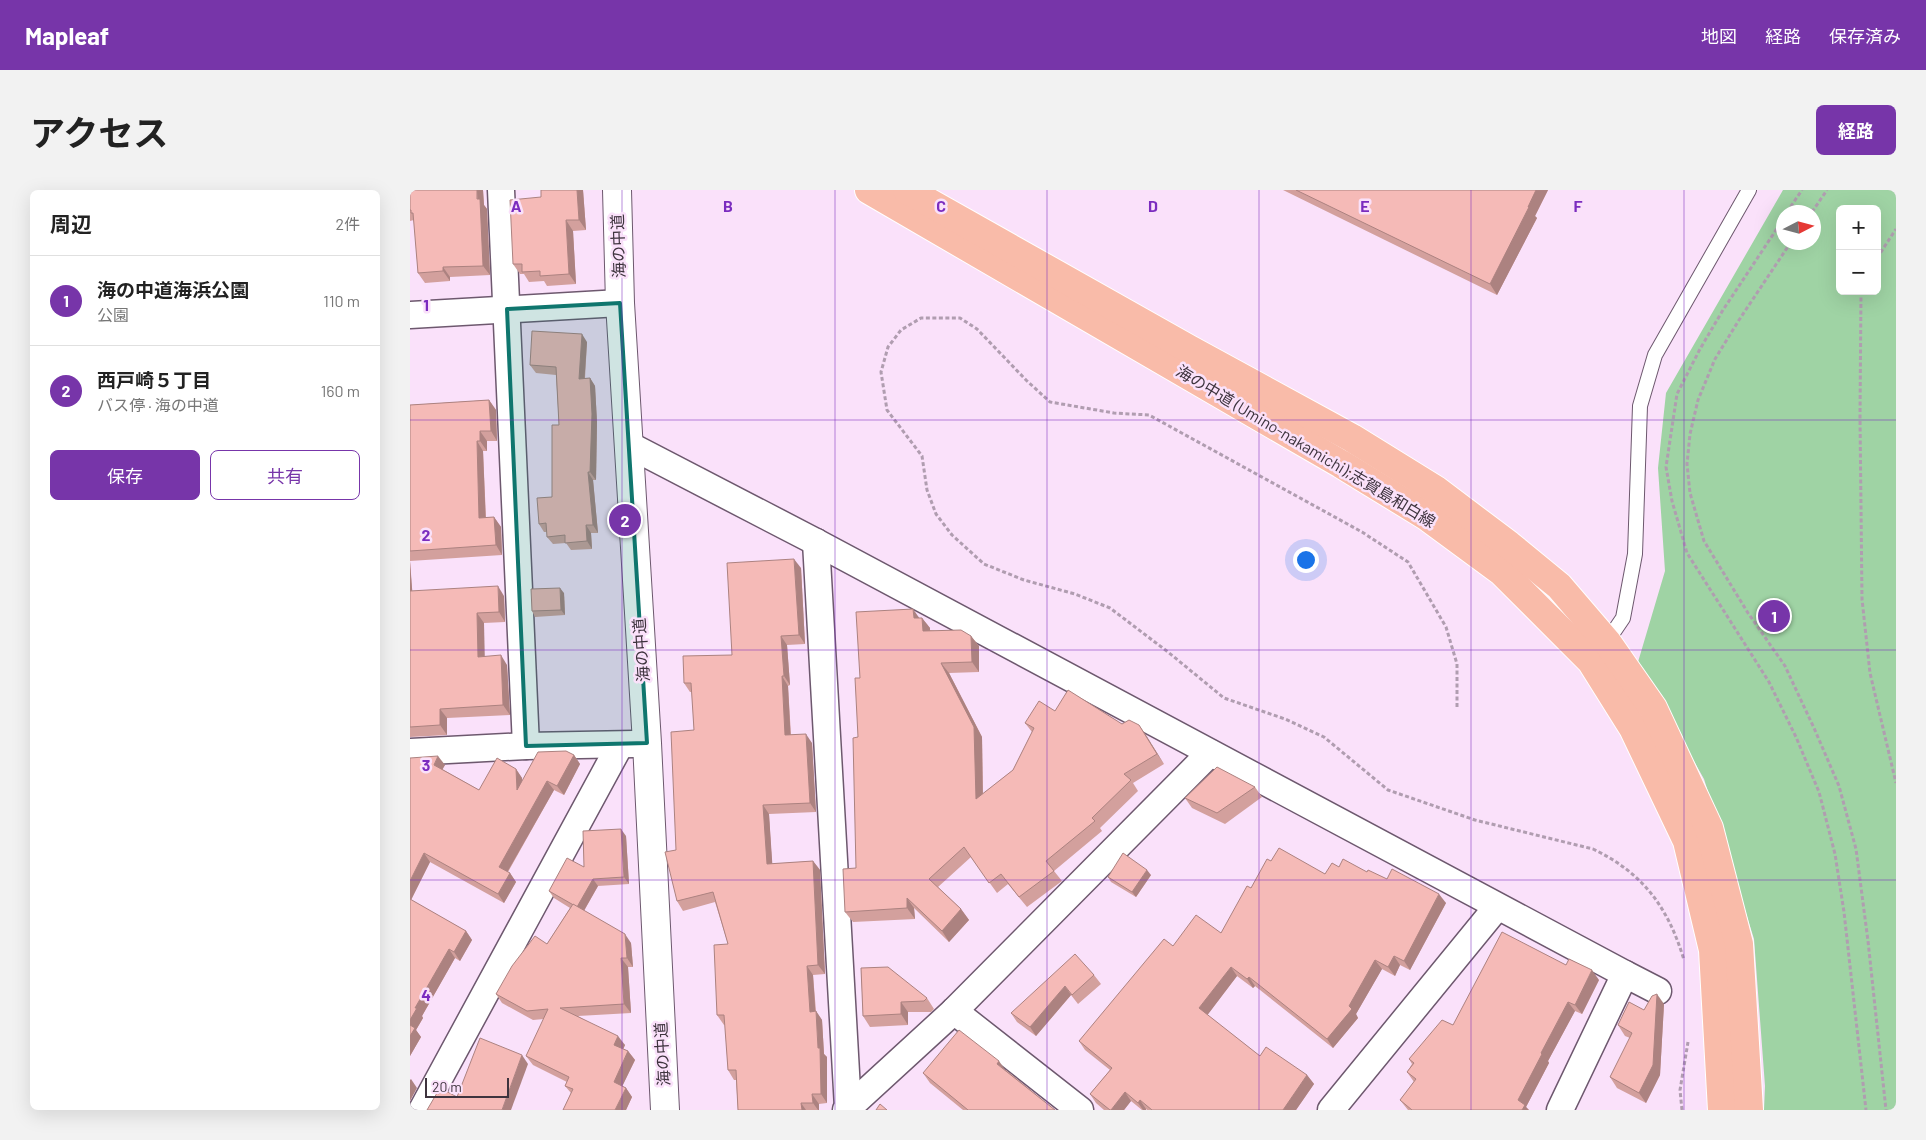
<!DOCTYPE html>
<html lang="ja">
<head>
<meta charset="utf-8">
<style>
  :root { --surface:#fff; --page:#f2f2f2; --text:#222; --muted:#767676; --line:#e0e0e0; --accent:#7735a9 }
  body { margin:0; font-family:Barlow,"Noto Sans JP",sans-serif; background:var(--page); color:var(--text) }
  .controls { position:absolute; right:15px; top:15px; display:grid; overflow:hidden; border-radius:8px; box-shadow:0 5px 20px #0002 }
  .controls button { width:45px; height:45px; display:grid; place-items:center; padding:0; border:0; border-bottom:1px solid var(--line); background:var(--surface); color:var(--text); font:25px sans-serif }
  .compass { position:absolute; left:1366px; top:15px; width:45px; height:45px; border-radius:50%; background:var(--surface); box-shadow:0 5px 20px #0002; rotate:84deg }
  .scale { position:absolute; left:15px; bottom:12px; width:84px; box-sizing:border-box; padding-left:5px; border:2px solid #3e343e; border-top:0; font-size:14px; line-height:18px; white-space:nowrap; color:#3e343e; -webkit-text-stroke:4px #fae1fa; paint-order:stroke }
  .you { position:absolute; left:895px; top:369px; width:18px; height:18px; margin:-12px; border:4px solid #fff; border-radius:50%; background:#1a73e8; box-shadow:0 0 0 8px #1a73e833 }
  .badge { display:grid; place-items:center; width:32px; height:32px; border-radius:50%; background:var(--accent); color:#fff; font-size:16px; font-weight:700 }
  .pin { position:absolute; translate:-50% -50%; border:2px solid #fff; box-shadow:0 1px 5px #0006 }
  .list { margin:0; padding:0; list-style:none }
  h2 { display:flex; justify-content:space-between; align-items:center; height:65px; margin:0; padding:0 20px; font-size:21px }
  h2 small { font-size:16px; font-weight:400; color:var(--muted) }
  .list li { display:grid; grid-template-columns:32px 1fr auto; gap:15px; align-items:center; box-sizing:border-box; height:90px; padding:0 20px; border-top:1px solid var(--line) }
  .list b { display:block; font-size:19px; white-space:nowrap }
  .list p { margin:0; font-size:16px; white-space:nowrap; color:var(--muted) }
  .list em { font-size:16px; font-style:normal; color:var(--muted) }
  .actions { display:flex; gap:10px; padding:15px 20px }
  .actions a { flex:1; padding:11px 0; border:1px solid var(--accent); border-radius:8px; text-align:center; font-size:18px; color:var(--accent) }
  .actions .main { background:var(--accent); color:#fff }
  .map { position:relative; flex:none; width:1486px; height:920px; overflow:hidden; border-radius:8px }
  header { display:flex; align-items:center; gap:30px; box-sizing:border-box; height:70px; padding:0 25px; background:var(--accent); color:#fff }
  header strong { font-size:24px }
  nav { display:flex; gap:28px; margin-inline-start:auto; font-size:18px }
  .intro { display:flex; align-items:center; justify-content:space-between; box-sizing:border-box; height:120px; padding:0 30px }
  h1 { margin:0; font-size:35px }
  .button { padding:12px 22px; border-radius:8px; background:var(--accent); color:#fff; font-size:18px; font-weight:700 }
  main { display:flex; gap:30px; padding:0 30px }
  aside { flex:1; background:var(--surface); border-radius:8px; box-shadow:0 5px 20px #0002 }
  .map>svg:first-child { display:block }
  .green { fill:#9fd3a4; fill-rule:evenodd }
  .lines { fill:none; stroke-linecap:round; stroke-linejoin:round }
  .service-casing { stroke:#6d586e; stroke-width:16 }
  .minor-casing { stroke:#6d586e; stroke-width:29 }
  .tertiary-casing { stroke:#6d586e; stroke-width:30 }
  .primary-casing { stroke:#fff; stroke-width:30 }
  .path { stroke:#b09db0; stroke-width:3; stroke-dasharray:4 2.5; stroke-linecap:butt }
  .service { stroke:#fff; stroke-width:14 }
  .minor { stroke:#fff; stroke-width:26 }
  .tertiary { stroke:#fff; stroke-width:28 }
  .primary { stroke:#f9bba9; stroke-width:28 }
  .wall { fill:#d3a09d }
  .shaded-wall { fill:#ac8280 }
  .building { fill:#f5bab7; stroke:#ac8280 }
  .marked { fill:#0f766e; fill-opacity:0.2; stroke:#0f766e; stroke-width:4; stroke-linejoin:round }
  .grid { fill:none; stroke:#7b2cbf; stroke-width:1; stroke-opacity:0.55 }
  .labels { text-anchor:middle; stroke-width:5; stroke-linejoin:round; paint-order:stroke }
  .street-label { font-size:16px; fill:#3e343e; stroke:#fae1fa }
  .grid-label { font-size:16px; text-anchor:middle; font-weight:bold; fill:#7b2cbf; stroke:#fae1fa; stroke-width:5; stroke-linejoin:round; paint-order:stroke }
</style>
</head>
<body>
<header>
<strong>Mapleaf</strong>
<nav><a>地図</a><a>経路</a><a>保存済み</a></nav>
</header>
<div class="intro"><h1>アクセス</h1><a class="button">経路</a></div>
<main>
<aside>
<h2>周辺<small>2件</small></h2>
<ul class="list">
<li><span class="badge">1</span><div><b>海の中道海浜公園</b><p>公園</p></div><em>110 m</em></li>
<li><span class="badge">2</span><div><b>西戸崎５丁目</b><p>バス停 · 海の中道</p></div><em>160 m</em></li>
</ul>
<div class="actions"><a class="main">保存</a><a>共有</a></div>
</aside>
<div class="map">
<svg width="1486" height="920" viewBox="0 0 1486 920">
  <rect width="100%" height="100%" fill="#fae1fa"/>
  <path class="green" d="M1373 0H1486V920H1354L1355 896 1344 749 1294 589 1228 472 1255 381 1248 278 1256 203ZM1430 19H1467V101H1430ZM1374 22H1404V52H1374Z"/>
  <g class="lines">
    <defs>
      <polyline id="service" points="1194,456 1213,428 1225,364 1230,216 1245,165 1339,0"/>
      <g id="minor">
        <polyline points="91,0 116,556"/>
        <polyline points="0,125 210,113"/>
        <polyline points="219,255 406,352 1215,784 1150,920"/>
        <polyline points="406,352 438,918"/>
        <polyline points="0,562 116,556 224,554"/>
        <polyline points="1215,784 1248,801"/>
        <polyline points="544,821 670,920"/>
        <polyline points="12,920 210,555"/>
        <polyline points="436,920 544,821 800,563"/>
        <polyline points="921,920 1087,717"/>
      </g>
      <polyline id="tertiary" points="207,0 210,113 237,553 255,920"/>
      <g id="primary">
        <polyline points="459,0 931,274 1016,326 1092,382 1181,471 1223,538 1277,651 1303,760 1312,920"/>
        <polyline points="497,0 779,159 942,248 1026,300 1099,355 1149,396 1197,452 1243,518 1299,638 1329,754 1339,920"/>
      </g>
    </defs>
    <use href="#service" class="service-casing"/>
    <use href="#minor" class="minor-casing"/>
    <use href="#tertiary" class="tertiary-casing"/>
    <use href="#primary" class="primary-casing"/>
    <g class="path">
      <polyline points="1377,22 1392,0"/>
      <polyline points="1402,22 1417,0"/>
      <polyline points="1374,28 1313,120 1290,159 1267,204 1256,277 1262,311 1277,363 1359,492 1386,547 1409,602 1425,664 1434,722 1456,920"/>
      <polyline points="1381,52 1329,130 1305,169 1288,210 1280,244 1277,274 1280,303 1294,351 1338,423 1375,476 1404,538 1429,596 1446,659 1458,751 1476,920"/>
      <polyline points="1467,68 1486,39"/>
      <polyline points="1451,101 1450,227 1452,409 1460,483 1486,593"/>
      <path d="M1047 517V474L1036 437 998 372 952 342 739 225 704 223 640 212 616 190 567 139 550 128H511L491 140 478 157 471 182 477 220 512 266 517 300 526 324 542 345 574 374 614 390 665 404 700 418 758 462 814 508 875 529 914 547 978 600 1065 630 1183 659C1233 683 1258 717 1274 770"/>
      <polyline points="1272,920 1270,900 1278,852"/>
    </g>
    <use href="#service" class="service"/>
    <use href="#minor" class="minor"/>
    <use href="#tertiary" class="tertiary"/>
    <use href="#primary" class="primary"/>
  </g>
  <g class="wall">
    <polygon points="0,0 73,0 74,15 77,19 80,85 40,87 40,91 15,93 8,83 4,30 0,31"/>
    <polygon points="131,0 173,0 176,40 163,41 166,94 137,96 134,91 119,92 114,84 110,84 103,74 131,7"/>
    <polygon points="873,0 1138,0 1125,26 1127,28 1087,105"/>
    <polygon points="177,152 175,188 180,188 185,196 187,232 186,290 183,290 188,343 181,343 182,359 161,360 156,353 143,354 137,347 137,342 134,342 129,334 142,307 149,235 146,185 126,183 120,175"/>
    <polygon points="79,210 86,220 87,251 77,251 77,261 73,261 76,328 84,327 91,337 92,365 0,371 2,401 94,406 95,432 74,433 74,466 97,475 100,525 37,528 37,545 0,547 0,215"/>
    <polygon points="391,378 395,454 377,455 380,495 378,496 381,545 402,553 406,622 359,624 362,674 403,671 410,680 415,784 403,785 406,821 412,830 414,864 417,867 417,913 409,914 409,920 328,920 326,890 324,890 318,880 315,835 314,835 307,825 318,754 305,712 273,721 267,711 266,660 284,540 282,502 280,502 274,493 322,465"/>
    <polygon points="154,403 155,425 125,427 122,421"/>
    <polygon points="509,428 512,428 520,438 520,440 561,446 569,456 569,482 539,483 572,547 573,604 603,580 622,542 615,533 645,521 712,534 729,535 754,574 723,593 728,601 690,638 692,641 644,681 652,691 617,717 598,694 587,703 561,667 528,697 551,719 559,730 539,752 504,718 505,729 443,732 435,722 446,678 450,488"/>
    <polygon points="164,565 170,574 154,605 144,600 98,682 100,683 106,692 94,713 20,672 1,710 56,741 62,750 50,771 45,768 12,826 13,828 6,840 11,847 0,866 0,568 35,575 32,579 69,600 106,579 112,588 112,591"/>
    <polygon points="845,597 852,607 815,634 782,618 775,608"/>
    <polygon points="216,646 219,694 188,696 174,721 221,753 223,777 218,777 221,823 168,826 215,855 213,859 218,861 225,870 212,896 216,898 222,907 216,920 153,920 161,903 155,896 157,892 123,875 116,866 134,829 123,830 92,813 86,804 137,754 160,718 144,708 139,701 174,677"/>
    <polygon points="861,671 915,684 929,677 957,682 1036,713 1000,780 990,775 985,786 972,779 946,824 948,828 923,858 845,796 843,798 827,786 797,825 850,866 897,885 904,894 886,920 737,920 736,919 736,920 732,920 721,911 714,920 694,920 686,913 680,904 700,880 675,860 669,851 763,756 811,743 841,698"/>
    <polygon points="741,685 726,707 701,692 698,687"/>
    <polygon points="451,778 517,808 524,819 521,822 498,822 498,835 460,837 453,826"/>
    <polygon points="684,785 691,794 668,814 661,805 626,846 607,832 601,823"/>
    <polygon points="1189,790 1172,824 1165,821 1138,871 1139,873 1116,917 1119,920 998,920 990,910 1004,892 997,882 1002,874 999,869 1043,835"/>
    <polygon points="1254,814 1250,885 1236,913 1207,898 1200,887 1220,848 1215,846 1208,835 1234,820"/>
    <polygon points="596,880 645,920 553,920 520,893 513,883"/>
  </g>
  <g class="shaded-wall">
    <polygon points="67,0 73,0 74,15 77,19 80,85 73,76"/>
    <polygon points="167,0 173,0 176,40 169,30"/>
    <polygon points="1126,0 1138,0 1125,26 1127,28 1087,105 1080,94"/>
    <polygon points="156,30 163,41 166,94 159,84"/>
    <polygon points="33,77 40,87 40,91 33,81"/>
    <polygon points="172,144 177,152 174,196 169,189"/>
    <polygon points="180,188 185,196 187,232 186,290 180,282"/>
    <polygon points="79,210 86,220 87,251 81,241"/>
    <polygon points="70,241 77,251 77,261 70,251"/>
    <polygon points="67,251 73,261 76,337 69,328"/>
    <polygon points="178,282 183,290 188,343 183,335"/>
    <polygon points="84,327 91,337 92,365 86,355"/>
    <polygon points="176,335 181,343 182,359 177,351"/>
    <polygon points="384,369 391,378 395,454 389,445"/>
    <polygon points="0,371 3,411 0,407"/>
    <polygon points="88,396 94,406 95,432 89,422"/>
    <polygon points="150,398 154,403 155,425 151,420"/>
    <polygon points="503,419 510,429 504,428"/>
    <polygon points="67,423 74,433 75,476 68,467"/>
    <polygon points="512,428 520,438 520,451 513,441"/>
    <polygon points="371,446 377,455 380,495 374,486"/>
    <polygon points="561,446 569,456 569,482 562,472"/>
    <polygon points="91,465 97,475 100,525 93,515"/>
    <polygon points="531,473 539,483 572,547 573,620 566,609"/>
    <polygon points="372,486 378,496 381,554 375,545"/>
    <polygon points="30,519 37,528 37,545 30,535"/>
    <polygon points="729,535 736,545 754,574 747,564"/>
    <polygon points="396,544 402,553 406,622 400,613"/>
    <polygon points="164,565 170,574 154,605 147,596"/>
    <polygon points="28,566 35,575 30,584 24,575"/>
    <polygon points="106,579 112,588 113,609 107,600"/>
    <polygon points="137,591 144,600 95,686 89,677"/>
    <polygon points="353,615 359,624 363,684 357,674"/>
    <polygon points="211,639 216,646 219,694 214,687"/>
    <polygon points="14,663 20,672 0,712 0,691"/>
    <polygon points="403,671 410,680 415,784 408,775"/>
    <polygon points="737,680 741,685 726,707 722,702"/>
    <polygon points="100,683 106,692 94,713 88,704"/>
    <polygon points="183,689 188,696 172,724 167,717"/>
    <polygon points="1029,704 1036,713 1000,780 994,771"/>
    <polygon points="497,708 504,718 505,729 497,718"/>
    <polygon points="551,719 559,730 539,752 532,741"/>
    <polygon points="56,741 62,750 50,771 44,762"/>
    <polygon points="215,744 221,753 223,777 217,768"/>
    <polygon points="39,759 45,768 12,826 13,828 6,840 11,847 0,866 0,830 5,818"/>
    <polygon points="984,766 990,775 985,786 978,777"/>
    <polygon points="211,768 218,777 221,823 214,814"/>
    <polygon points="965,770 972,779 946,824 948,828 923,858 917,849 939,816"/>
    <polygon points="397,776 403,785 406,831 400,822"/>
    <polygon points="821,777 827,786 796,827 789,818"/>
    <polygon points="1182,780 1189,790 1172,824 1165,815"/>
    <polygon points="839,787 845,796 843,798 837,789"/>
    <polygon points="655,796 661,805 626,846 620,837"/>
    <polygon points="1247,804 1254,814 1250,885 1236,913 1229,903"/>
    <polygon points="491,812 498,822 498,835 491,824"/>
    <polygon points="1158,812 1165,821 1138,871 1139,873 1116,917 1119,920 1112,920 1108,910 1131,863"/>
    <polygon points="406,821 412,830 414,864 417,867 417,913 411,904"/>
    <polygon points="208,846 215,855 211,864 204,855"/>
    <polygon points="218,861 225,870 210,901 204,892"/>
    <polygon points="112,865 118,874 101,920 92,920"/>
    <polygon points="589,871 596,881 587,874"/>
    <polygon points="897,885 904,894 886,920 873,920"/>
    <polygon points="1,889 7,898 0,911 0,890"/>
    <polygon points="216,898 222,907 216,920 205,920"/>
    <polygon points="715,902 721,911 714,920 701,920"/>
    <polygon points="402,904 409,914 409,920 408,920 403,913"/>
    <polygon points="730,910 736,919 736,920 733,920 728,913"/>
    <polygon points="391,913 396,920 392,920"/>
  </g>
  <g class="building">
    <polygon points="0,0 67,0 67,9 70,9 73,76 33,77 33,81 8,83 3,23 1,23 1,20 0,20"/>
    <polygon points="131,0 167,0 169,30 156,30 159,84 130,86 130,81 112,82 112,74 103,74 100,10 131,7"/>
    <polygon points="886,0 1126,0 1118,17 1119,17 1080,94"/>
    <polygon points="122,141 172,144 169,189 180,188 182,224 180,282 178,282 183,335 176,335 177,351 155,353 155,345 137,347 136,333 129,334 127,308 142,307 142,235 149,235 146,177 120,175"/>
    <polygon points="79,210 81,241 70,241 70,251 67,251 69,328 84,327 86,355 0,361 0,215"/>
    <polygon points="384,369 389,445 371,446 374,486 372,486 375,545 396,544 400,613 353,615 357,674 403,671 408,775 397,776 400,822 406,821 408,858 410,858 411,904 402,904 403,913 391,913 392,920 328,920 326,880 318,880 314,825 307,825 304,755 318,754 303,702 267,711 255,662 266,660 261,542 284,540 281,493 274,493 273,466 322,465 317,373"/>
    <polygon points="88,396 89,422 67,423 68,467 91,465 93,515 30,519 30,535 0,537 0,401"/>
    <polygon points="150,398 151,420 122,421 121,399"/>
    <polygon points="503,419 504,428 512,428 513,441 551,440 561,446 562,472 531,473 564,537 566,609 603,580 624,538 615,533 629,511 645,521 658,500 712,534 719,530 729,535 747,564 714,584 721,590 682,628 685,631 636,671 644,681 609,707 591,684 579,693 554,657 519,689 551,719 532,741 497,708 497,718 435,722 433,679 446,678 443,548 448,547 445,488 450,488 446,422"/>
    <polygon points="156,561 164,565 147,596 137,591 89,677 100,683 88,704 14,663 0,691 0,568 28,566 24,575 69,600 87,568 106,579 107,600 128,562"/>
    <polygon points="807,577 845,597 807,623 775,608"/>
    <polygon points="211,639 214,687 183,689 167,717 139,701 157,668 174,677 173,641"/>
    <polygon points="869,658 915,684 922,673 929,677 933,669 957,682 958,680 977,689 982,679 1029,704 994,771 984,766 978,777 965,770 939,816 942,819 917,849 839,787 837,789 821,777 789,818 850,866 856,857 897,885 873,920 742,920 730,910 728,913 715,902 701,920 700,920 680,904 702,878 669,851 754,749 763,756 786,725 811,743 837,696 841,698 857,669 861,671"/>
    <polygon points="713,663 737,680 722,702 698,687"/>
    <polygon points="0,709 56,741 44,762 39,759 5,818 7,818 0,830"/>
    <polygon points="163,714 215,744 217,768 211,768 214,814 150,818 208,846 204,855 218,861 204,892 216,898 205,920 153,920 163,899 155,896 159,887 116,866 138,819 117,821 86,804 102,776 125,746 137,754"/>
    <polygon points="1092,742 1156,775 1159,769 1182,780 1165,815 1158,812 1131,863 1132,864 1108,910 1115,915 1112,920 1002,920 990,910 1006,889 997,882 1004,873 999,869 1032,830 1043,835"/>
    <polygon points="665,764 684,785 662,805 655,796 620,837 601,823"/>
    <polygon points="478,777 517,808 514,811 491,812 491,824 453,826 451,778"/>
    <polygon points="1247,804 1243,875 1229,903 1200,887 1222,843 1208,835 1219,812 1234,820 1242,806"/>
    <polygon points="0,835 5,838 0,846"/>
    <polygon points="549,840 589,871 587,874 645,920 558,920 513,883"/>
    <polygon points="70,848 112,865 92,920 17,920 27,903 29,904 32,899 47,907"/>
    <polygon points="470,914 477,920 466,920"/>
  </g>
  <path class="marked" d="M210 113 237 553 116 556 97 119Z"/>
  <path class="grid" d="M212 0V920M425 0V920M637 0V920M849 0V920M1061 0V920M1274 0V920M0 230H1486M0 460H1486M0 690H1486"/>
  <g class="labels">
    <g class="street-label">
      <text transform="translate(208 56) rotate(-92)" y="6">海の中道</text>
      <text transform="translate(896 256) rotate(31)" y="6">海の中道 (Umino-nakamichi);志賀島和白線</text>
      <text transform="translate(231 460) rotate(-94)" y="6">海の中道</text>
      <text transform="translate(252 864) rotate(-93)" y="6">海の中道</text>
    </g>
  </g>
  <g class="grid-label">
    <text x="106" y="22">A</text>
    <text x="318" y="22">B</text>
    <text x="531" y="22">C</text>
    <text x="743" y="22">D</text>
    <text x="955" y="22">E</text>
    <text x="1168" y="22">F</text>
    <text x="16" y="121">1</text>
    <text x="16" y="351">2</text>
    <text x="16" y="581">3</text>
    <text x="16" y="811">4</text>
  </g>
</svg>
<div class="controls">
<button>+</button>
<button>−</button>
</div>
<svg class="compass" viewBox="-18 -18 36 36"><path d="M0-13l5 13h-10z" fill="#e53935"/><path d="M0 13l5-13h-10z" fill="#767676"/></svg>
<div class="scale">20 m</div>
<div class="you"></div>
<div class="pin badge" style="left:1364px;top:426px">1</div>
<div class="pin badge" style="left:215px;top:330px">2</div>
</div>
</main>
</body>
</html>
